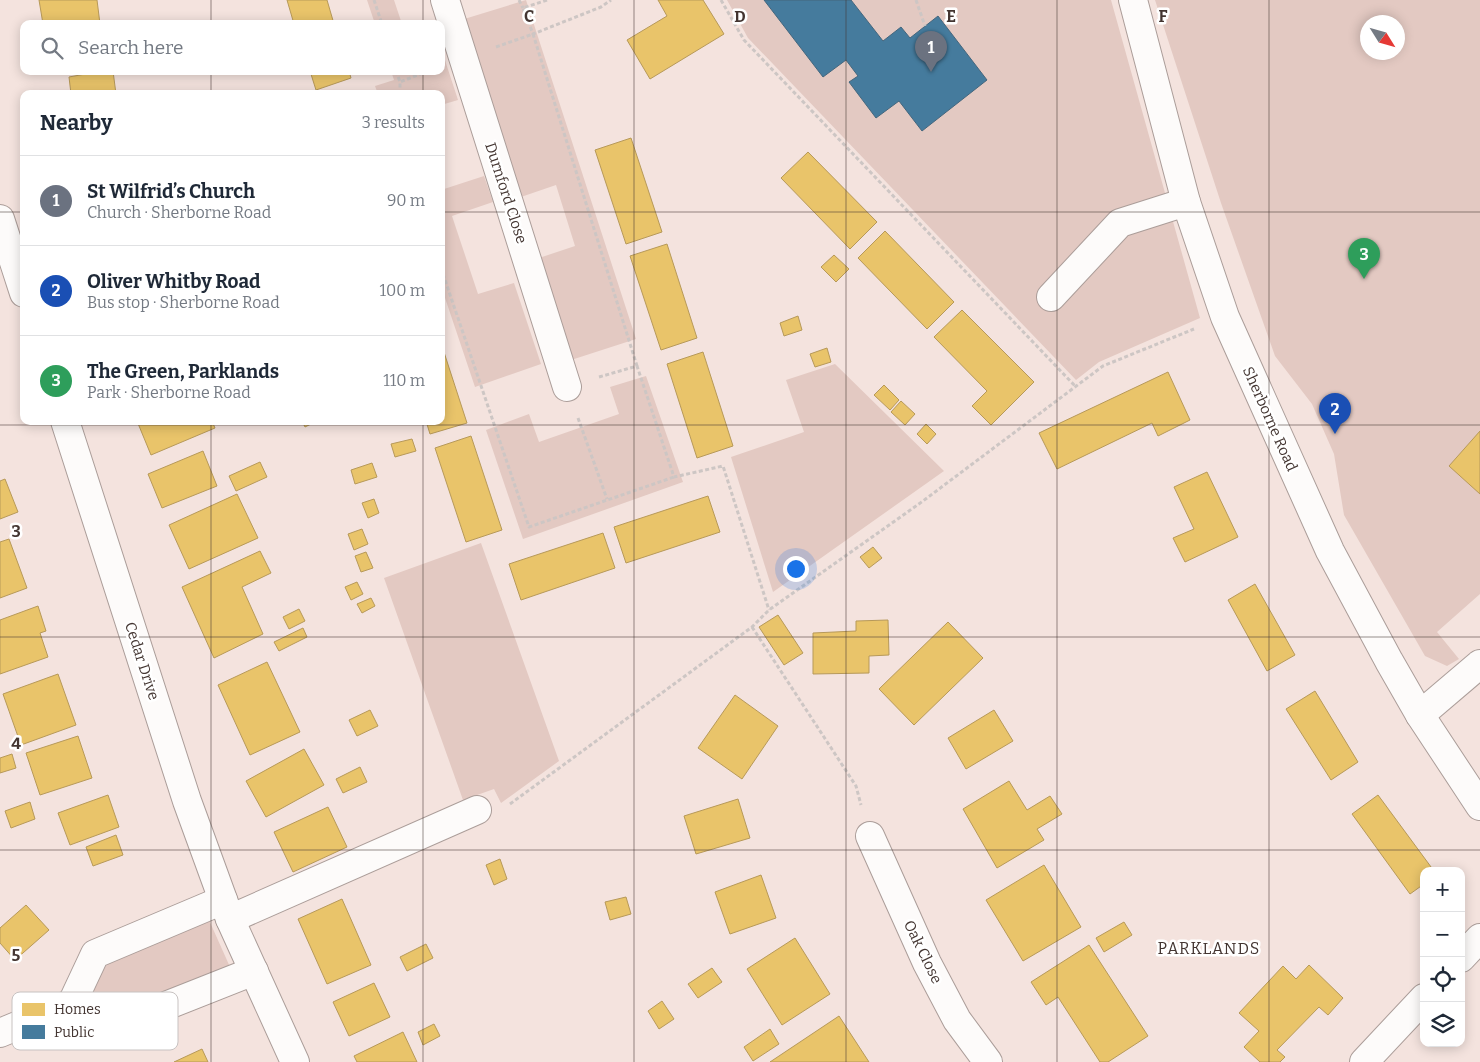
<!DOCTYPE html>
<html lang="en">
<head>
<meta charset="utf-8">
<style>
  :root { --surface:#fff; --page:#f2f2f3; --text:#1f2937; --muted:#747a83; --line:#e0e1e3; --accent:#81726e }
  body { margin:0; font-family:Bitter,serif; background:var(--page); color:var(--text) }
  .controls { position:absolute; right:15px; bottom:15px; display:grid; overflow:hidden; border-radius:10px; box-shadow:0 2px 12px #0003 }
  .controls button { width:45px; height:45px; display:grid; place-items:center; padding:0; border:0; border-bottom:1px solid var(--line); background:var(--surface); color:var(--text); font:25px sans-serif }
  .compass { position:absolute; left:1360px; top:15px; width:45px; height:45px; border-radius:50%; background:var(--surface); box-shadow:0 2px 12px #0003; rotate:127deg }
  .you { position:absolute; left:795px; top:568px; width:18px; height:18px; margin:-12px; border:4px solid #fff; border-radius:50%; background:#1a73e8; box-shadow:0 0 0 8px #1a73e833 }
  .badge { display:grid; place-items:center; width:32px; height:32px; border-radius:50%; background:var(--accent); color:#fff; font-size:16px; font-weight:700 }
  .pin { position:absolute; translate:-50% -41px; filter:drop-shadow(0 1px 2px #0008) }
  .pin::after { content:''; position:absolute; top:26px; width:18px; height:15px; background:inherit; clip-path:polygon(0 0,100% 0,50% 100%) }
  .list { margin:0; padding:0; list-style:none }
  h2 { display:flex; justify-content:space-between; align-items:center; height:65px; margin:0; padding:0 20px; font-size:21px }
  h2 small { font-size:16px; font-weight:400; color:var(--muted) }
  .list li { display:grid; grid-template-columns:32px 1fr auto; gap:15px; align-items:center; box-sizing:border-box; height:90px; padding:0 20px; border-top:1px solid var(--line) }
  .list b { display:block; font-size:19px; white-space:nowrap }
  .list p { margin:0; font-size:16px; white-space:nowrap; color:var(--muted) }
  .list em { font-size:16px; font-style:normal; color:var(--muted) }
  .icon { flex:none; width:28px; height:28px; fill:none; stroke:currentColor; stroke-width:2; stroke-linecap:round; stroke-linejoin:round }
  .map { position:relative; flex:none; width:1480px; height:1062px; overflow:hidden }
  .search { position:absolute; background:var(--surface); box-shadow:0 2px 12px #0003; left:20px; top:20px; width:425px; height:55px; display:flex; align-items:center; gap:12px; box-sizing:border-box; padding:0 18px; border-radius:10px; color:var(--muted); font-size:19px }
  .panel { position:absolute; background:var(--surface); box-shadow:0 2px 12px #0003; left:20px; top:90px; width:425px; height:335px; border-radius:10px }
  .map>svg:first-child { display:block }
  .green { fill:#e3c9c2; fill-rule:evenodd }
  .homes { fill:#e9c46a; stroke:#b79959 }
  .public { fill:#457b9d; stroke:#44667d }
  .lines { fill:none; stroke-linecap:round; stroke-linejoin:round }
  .street-casing { stroke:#ab9d99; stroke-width:30 }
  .secondary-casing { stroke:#ab9d99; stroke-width:30 }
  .path { stroke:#cdc6c4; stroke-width:3; stroke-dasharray:4 2.5; stroke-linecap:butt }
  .street { stroke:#fdfbfa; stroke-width:28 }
  .secondary { stroke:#fdfbfa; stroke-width:28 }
  .grid { fill:none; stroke:#433531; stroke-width:1; stroke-opacity:0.55 }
  .labels { text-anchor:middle; stroke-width:5; stroke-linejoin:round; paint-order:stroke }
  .street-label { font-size:15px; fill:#433531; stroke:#fff }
  .neighbourhood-label { font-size:16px; letter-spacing:1px; fill:#433531; stroke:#fff }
  .key { fill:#fff; stroke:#c7c2c1; stroke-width:1 }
  .key-label { font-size:14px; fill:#433531 }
  .grid-label { font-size:16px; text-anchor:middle; font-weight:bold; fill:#433531; stroke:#fff; stroke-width:5; stroke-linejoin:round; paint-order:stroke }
</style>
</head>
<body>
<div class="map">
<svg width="1480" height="1062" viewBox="0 0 1480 1062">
  <rect width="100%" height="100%" fill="#f4e3de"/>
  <g class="green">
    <polygon points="367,0 394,0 402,24 375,24"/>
    <polygon points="526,0 636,339 568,361 536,259 575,246 556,185 518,198 461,20"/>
    <polygon points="727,0 1111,0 1200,318 1099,362 1076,380 748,38"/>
    <path d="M1155 0H1480V594L1437 632 1459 659 1447 666 1425 656 1344 515 1334 454 1312 404 1275 356 1221 203ZM1368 22H1398V52H1368Z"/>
    <polygon points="441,48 458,100 441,105 441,94 378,94 375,86 394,80 391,71 441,71"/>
    <polygon points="484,176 493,202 452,216 478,294 514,283 541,364 475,387 441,286 441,190"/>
    <polygon points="835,364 944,471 773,592 731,457 804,432 786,380"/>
    <polygon points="646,376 683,482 523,539 486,430 529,414 539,442 619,414 610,387"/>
    <polygon points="481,543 559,761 501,803 494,789 463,800 384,578"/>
    <polygon points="209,920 230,967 124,1010 88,999 104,962"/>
  </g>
  <g class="homes">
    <polygon points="39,0 97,0 100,24 43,24"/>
    <polygon points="287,0 327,0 334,24 294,24"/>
    <polygon points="658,0 703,0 724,34 650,79 627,40 667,16"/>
    <polygon points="102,71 113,71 116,94 71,94 69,77"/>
    <polygon points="310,71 349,71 351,78 316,90"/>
    <polygon points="631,138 662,232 626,244 595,150"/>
    <polygon points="808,152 877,222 850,249 781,178"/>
    <polygon points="885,231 954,302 927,329 858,258"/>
    <polygon points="667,244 697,338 661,350 630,256"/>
    <polygon points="834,255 849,269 836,282 821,267"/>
    <polygon points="962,310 1034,382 991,425 972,406 987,391 934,337"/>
    <polygon points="798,316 802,330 784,336 780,323"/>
    <polygon points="441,343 467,423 430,434 426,421 441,421"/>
    <polygon points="827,348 831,362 815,367 810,354"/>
    <polygon points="703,352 733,446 697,458 667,364"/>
    <polygon points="1168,372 1190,420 1158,436 1152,423 1057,469 1039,433"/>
    <polygon points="884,385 899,400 890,410 874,395"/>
    <polygon points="901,401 915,414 905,425 891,412"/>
    <polygon points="137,421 212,421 215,428 151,455"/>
    <polygon points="302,421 317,421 305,427"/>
    <polygon points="926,424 936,434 927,444 917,434"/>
    <polygon points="1480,431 1480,494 1449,466"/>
    <polygon points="471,436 502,530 466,542 435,448"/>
    <polygon points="412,439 416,451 395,457 391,444"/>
    <polygon points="203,451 217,486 162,508 148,474"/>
    <polygon points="260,462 267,477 236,491 229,476"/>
    <polygon points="372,463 377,477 355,484 351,470"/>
    <polygon points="1207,472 1238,537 1185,562 1173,538 1194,529 1174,487"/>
    <polygon points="5,479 18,512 0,519 0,481"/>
    <polygon points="237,494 258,538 189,569 169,525"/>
    <polygon points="708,496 720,532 626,563 614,527"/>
    <polygon points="374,499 379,513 368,518 362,503"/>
    <polygon points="362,529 368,544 354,550 348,534"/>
    <polygon points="603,533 615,568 521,600 509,564"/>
    <polygon points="9,539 27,588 0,598 0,542"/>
    <polygon points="873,547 882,558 869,568 860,557"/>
    <polygon points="260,551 271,573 242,587 263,634 214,658 182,587"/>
    <polygon points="366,552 373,568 361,572 355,556"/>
    <polygon points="357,582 363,594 351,600 345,587"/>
    <polygon points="1255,584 1295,655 1267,671 1228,600"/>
    <polygon points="371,598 375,606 362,613 357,604"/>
    <polygon points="38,606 46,631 40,633 48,657 0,674 0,620"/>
    <polygon points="299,609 305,621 289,629 283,617"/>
    <polygon points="778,615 803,653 784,665 759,627"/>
    <polygon points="888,620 889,655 869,656 869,673 813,674 813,633 856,631 856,621"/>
    <polygon points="948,622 983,658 914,725 879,689"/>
    <polygon points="303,628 307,637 279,651 274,642"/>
    <polygon points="267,662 300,732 250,755 218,685"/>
    <polygon points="58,674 76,725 21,745 3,694"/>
    <polygon points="1315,691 1358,762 1331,780 1286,709"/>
    <polygon points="735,695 778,726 742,779 698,748"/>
    <polygon points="370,710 378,726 357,736 349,720"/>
    <polygon points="994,710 1013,741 966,769 948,738"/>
    <polygon points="78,736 92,778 40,795 26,753"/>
    <polygon points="304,749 324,785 266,817 246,781"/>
    <polygon points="12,754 16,768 0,773 0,758"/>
    <polygon points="360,767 367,782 343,793 336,779"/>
    <polygon points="1009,781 1027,810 1050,796 1062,814 1037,829 1044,840 997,868 963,809"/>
    <polygon points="108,795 119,827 70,845 58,813"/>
    <polygon points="1378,795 1434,871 1424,871 1424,884 1410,894 1352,814"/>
    <polygon points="738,799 750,838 696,854 684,816"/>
    <polygon points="30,802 35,819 11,828 5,811"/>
    <polygon points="328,807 347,847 293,872 274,832"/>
    <polygon points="116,835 123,855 93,866 86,847"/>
    <polygon points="500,859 507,879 494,885 486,865"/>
    <polygon points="1044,865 1081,927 1023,961 986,900"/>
    <polygon points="761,875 776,918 730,934 715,892"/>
    <polygon points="626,897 631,914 610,920 605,902"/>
    <polygon points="342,899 371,965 327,984 298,919"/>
    <polygon points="26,905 49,930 15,960 0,943 0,928"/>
    <polygon points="1124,922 1132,935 1104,952 1096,938"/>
    <polygon points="795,938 830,994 782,1025 747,969"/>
    <polygon points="426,944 433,958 407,971 400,957"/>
    <polygon points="1089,945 1148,1036 1108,1062 1100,1062 1058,997 1046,1005 1031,982"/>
    <polygon points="1309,965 1343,998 1328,1015 1319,1007 1277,1050 1285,1057 1280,1062 1260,1062 1244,1047 1259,1031 1239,1013 1283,966 1296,979"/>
    <polygon points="712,968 722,982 698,998 688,984"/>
    <polygon points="374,983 390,1017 349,1036 333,1002"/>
    <polygon points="662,1001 674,1019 659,1029 648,1011"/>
    <polygon points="839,1016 869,1062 770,1062"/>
    <polygon points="434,1024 440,1036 423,1045 418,1032"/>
    <polygon points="770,1029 779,1044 753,1061 744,1047"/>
    <polygon points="403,1032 417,1062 357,1062 354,1056"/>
    <polygon points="202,1049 208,1062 174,1062"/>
  </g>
  <polygon class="public" points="764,0 851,0 883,41 901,27 910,38 938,16 987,80 922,131 899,101 876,118 849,82 858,76 846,60 823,77"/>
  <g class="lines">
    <defs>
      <g id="street">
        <polyline points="445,0 567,387"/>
        <polyline points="0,219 24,293"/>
        <polyline points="1051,297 1120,223 1186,202"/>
        <polyline points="65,421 187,801 230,919 295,1062"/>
        <polyline points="1420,715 1480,664"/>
        <polyline points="870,836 927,963 957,1020 988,1062"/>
        <polyline points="230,919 477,810"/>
        <polyline points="1461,958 1480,938"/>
        <polyline points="72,1003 95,954 223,900"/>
        <polyline points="0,1033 72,1003 125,1022 254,971"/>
        <polyline points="1364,1062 1424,998"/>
      </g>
      <polyline id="secondary" points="1133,0 1186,202 1225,317 1330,551 1389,661 1420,715 1480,806"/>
    </defs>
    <use href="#street" class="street-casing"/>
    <use href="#secondary" class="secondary-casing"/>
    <g class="path">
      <polyline points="374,0 382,24"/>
      <polyline points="519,0 523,8"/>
      <polyline points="547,0 523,8 533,34 601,7 611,0"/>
      <polyline points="721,0 744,40 1076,387"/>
      <polyline points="916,0 925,26"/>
      <polyline points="496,47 533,34 637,366"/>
      <polyline points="396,71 400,82"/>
      <polyline points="400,94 400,82 428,71"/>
      <polyline points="441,268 529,527 674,477"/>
      <polyline points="599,377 637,366 674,477 723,466 769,610"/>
      <polyline points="578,418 607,499"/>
      <polyline points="752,627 856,786 861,805"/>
      <polyline points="510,804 752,627 769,610 923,501 1103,366 1194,329"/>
    </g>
    <use href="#street" class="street"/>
    <use href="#secondary" class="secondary"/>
  </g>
  <path class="grid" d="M211 0V24M423 0V24M634 0V1062M846 0V1062M1057 0V1062M1269 0V1062M211 71V94M423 71V94M0 212H24M441 212H1480M211 421V1062M423 421V1062M0 425H1480M0 637H1480M0 850H1480"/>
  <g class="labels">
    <g class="street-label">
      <text transform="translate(506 193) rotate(72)" y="5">Durnford Close</text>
      <text transform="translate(1270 419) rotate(66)" y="5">Sherborne Road</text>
      <text transform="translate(142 661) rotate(72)" y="5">Cedar Drive</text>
      <text transform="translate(923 952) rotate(64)" y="5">Oak Close</text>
    </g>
    <g class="neighbourhood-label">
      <text x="1209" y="954">PARKLANDS</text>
    </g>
  </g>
  <rect x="12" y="992" width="166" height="58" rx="8" class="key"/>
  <rect x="22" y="1003" width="23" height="13" fill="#e9c46a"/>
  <rect x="22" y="1025" width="23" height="14" fill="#457b9d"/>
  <g class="key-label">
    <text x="54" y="1014">Homes</text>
    <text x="54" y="1037">Public</text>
  </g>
  <g class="grid-label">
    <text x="529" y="22">C</text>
    <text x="740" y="22">D</text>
    <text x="951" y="22">E</text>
    <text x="1163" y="22">F</text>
    <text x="16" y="537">3</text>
    <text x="16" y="749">4</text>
    <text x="16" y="961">5</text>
  </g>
</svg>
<div class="controls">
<button>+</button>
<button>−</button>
<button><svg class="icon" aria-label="locate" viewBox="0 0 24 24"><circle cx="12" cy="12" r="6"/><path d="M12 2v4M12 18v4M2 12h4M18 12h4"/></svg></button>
<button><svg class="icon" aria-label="layers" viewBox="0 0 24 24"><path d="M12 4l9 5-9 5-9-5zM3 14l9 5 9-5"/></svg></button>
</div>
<svg class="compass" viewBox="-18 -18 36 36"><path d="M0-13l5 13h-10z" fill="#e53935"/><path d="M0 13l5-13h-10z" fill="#747a83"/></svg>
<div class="you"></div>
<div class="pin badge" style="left:931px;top:72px;background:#6b7280">1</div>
<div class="pin badge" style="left:1335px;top:434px;background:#1a4fb4">2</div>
<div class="pin badge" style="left:1364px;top:279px;background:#2e9e5b">3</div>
<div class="search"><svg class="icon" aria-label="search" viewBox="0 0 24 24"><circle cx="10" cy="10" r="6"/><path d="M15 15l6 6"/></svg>Search here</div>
<section class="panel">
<h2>Nearby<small>3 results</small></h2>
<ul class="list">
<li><span class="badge" style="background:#6b7280">1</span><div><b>St Wilfrid’s Church</b><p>Church · Sherborne Road</p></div><em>90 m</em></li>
<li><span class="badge" style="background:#1a4fb4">2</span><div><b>Oliver Whitby Road</b><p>Bus stop · Sherborne Road</p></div><em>100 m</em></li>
<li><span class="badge" style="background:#2e9e5b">3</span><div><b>The Green, Parklands</b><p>Park · Sherborne Road</p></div><em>110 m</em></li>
</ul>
</section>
</div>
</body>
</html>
